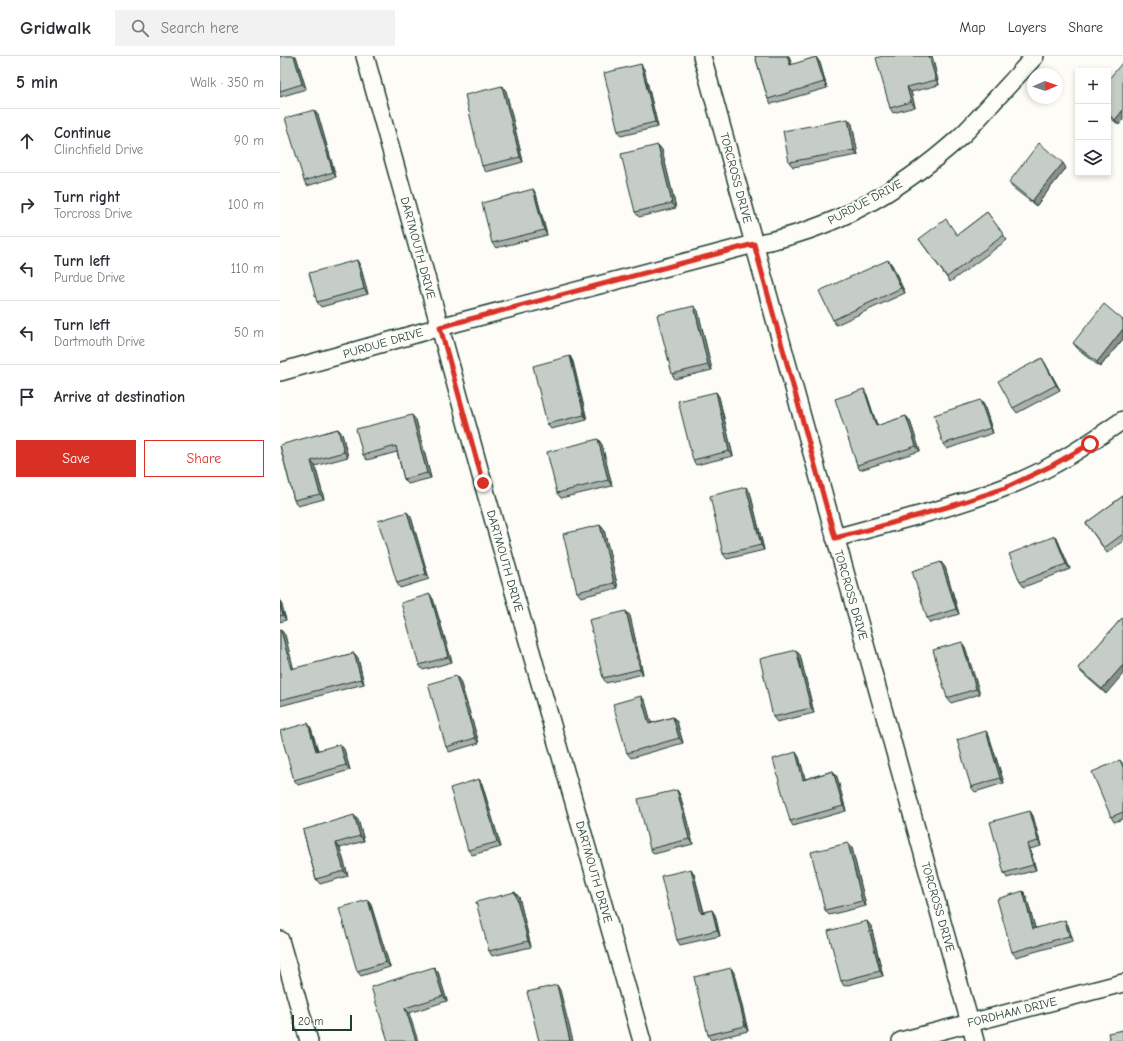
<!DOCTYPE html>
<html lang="en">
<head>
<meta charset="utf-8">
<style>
  :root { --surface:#fff; --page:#f2f2f3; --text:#2b2b33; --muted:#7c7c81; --line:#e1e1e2; --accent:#d93025 }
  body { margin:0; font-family:"Comic Neue",sans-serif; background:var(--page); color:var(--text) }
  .controls { position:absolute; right:12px; top:12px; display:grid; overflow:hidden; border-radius:0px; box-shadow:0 2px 6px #0003 }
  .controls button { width:36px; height:36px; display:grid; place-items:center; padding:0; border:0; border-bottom:1px solid var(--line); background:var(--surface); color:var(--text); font:20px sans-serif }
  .compass { position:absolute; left:747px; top:12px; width:36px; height:36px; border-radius:50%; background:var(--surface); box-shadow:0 2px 6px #0003; rotate:88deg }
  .scale { position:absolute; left:12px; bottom:10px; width:60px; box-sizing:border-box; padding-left:4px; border:2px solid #1f3d34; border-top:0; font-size:11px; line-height:14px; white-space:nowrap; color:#1f3d34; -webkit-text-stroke:3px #fdfcf7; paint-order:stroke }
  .stop { position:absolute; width:12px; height:12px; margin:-9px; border:3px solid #d93025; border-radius:50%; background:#fff }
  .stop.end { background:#d93025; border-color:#fff; box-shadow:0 1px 4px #0008 }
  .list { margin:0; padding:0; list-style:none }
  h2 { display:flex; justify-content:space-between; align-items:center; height:52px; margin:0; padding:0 16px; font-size:17px }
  h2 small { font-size:13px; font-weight:400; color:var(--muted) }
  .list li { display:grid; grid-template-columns:26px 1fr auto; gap:12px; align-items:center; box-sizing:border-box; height:64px; padding:0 16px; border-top:1px solid var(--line) }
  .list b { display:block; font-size:15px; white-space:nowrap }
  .list p { margin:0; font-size:13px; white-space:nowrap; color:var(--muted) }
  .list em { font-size:13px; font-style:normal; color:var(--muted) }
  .actions { display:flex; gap:8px; padding:12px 16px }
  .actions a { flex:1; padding:9px 0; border:1px solid var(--accent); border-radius:0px; text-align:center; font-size:14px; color:var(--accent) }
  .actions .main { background:var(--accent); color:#fff }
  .icon { flex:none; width:22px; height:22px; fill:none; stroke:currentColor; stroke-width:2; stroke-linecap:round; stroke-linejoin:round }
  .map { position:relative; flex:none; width:843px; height:985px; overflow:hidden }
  header { display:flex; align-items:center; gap:24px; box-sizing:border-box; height:56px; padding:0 20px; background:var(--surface); border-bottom:1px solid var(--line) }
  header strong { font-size:19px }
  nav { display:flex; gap:22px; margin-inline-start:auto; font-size:14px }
  .search { width:280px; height:36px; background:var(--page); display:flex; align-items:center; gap:10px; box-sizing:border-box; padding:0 14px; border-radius:0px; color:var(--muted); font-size:15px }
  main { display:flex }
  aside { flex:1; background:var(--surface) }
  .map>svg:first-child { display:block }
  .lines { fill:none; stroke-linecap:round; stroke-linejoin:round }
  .street-casing { stroke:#1f3d34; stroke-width:20 }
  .street { stroke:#fdfcf7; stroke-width:17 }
  .wall { fill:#aab0ab; stroke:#1f3d34 }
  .shaded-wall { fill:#8b908b; stroke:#1f3d34 }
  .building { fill:#c6cdc7; stroke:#1f3d34 }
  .route { stroke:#d93025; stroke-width:5 }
  .labels { text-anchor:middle; stroke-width:4; stroke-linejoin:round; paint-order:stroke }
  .street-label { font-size:12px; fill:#1f3d34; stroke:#fdfcf7 }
</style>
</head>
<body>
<header>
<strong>Gridwalk</strong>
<div class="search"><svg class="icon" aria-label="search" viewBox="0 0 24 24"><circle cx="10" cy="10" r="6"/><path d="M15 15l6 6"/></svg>Search here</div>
<nav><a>Map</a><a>Layers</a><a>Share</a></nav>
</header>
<main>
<aside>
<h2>5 min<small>Walk · 350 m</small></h2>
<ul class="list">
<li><svg class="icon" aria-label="ahead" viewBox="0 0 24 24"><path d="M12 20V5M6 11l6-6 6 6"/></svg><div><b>Continue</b><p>Clinchfield Drive</p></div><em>90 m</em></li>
<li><svg class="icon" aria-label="right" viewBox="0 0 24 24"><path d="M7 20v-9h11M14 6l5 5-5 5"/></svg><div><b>Turn right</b><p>Torcross Drive</p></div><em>100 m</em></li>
<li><svg class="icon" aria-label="left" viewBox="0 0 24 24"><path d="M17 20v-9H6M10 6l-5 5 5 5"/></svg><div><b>Turn left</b><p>Purdue Drive</p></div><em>110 m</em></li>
<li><svg class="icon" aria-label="left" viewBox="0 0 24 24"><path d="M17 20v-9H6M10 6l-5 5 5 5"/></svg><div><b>Turn left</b><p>Dartmouth Drive</p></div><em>50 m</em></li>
<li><svg class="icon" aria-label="arrive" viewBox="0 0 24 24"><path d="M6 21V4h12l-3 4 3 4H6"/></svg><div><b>Arrive at destination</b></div></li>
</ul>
<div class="actions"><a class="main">Save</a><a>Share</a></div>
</aside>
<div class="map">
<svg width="843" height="985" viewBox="0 0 843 985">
  <rect width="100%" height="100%" fill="#fdfcf7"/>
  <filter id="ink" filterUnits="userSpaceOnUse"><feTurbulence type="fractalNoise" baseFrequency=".025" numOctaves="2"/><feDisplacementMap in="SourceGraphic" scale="8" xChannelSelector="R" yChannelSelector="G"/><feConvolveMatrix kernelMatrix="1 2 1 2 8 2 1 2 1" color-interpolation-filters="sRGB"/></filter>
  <g filter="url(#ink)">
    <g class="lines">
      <defs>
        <g id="street">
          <polyline points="85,0 203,427 362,985"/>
          <polyline points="422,0 695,985"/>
          <path d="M0 316 160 271 474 188C551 175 621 134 679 82 688 74 696 65 704 56 721 37 738 19 755 0"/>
          <path d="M555 482C585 474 614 466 643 458 687 446 731 432 771 410 797 396 820 380 843 364"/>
          <polyline points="0,884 29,985"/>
          <polyline points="621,985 843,927"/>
        </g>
      </defs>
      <use href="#street" class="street-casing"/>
      <use href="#street" class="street"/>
    </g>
    <g class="wall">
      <polygon points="0,0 16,0 26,33 0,41"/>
      <polygon points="475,0 509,0 512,9 536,1 540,7 547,32 491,48 488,43"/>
      <polygon points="602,0 652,0 659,29 631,36 635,51 613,57 610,52"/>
      <polygon points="364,13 378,71 341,80 338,75"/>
      <polygon points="828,24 839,69 828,60"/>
      <polygon points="222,30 226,35 243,106 206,116 202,110"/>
      <polygon points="38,59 56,121 27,130 24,125"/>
      <polygon points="568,63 572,68 578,99 513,111 509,106"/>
      <polygon points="378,89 382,94 396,152 359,161 355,156"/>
      <polygon points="786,112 756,150 732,131 729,126"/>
      <polygon points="253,133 256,138 267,179 216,192 212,187"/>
      <polygon points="707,156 727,184 670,226 639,183 677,179"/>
      <polygon points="608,204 612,209 625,237 556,269 553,264"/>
      <polygon points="80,209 88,238 41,251 37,246"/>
      <polygon points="414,250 418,255 432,314 395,323 392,318"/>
      <polygon points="843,264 843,283 820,311 797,292 793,287"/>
      <polygon points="290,300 293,306 307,364 271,373 267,368"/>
      <polygon points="765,307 780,334 737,357 733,352"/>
      <polygon points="436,336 439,341 453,400 416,409 413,404"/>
      <polygon points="587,339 597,370 626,360 630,365 640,395 580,414 577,409"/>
      <polygon points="700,344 704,349 713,377 667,393 663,388"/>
      <polygon points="136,364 151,422 128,428 124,423 117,396 87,404 83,399"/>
      <polygon points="58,373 62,378 68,401 35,410 44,443 18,450 14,444 0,390"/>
      <polygon points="318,383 322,389 332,430 281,442 277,437"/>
      <polygon points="470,436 484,494 447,503 443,498"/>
      <polygon points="843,440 843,485 827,497 806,467"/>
      <polygon points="131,461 149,523 120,532 117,527"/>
      <polygon points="320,469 324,474 338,532 301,541 297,536"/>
      <polygon points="775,480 778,485 790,513 744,531 740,526"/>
      <polygon points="665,511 679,558 650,567 647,562"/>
      <polygon points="0,543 6,564 0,566"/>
      <polygon points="153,543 172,606 143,614 139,609"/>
      <polygon points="346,555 350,560 363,618 326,627 323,622"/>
      <polygon points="842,562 826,638 802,617 798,612"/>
      <polygon points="0,574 5,579 13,613 74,597 78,602 84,628 0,650"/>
      <polygon points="685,591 700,638 671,647 667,642"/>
      <polygon points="520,599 534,657 497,666 493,661"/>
      <polygon points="176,620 180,625 199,687 169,696 166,691"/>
      <polygon points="361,640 365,645 371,667 393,661 397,666 403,687 351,702 347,697"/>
      <polygon points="31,672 38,694 64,693 70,714 18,729 14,724"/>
      <polygon points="706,675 709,680 724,727 695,736 691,731"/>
      <polygon points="519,701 525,723 553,715 557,721 566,755 513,770 510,765"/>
      <polygon points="840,704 843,708 843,763 834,766 831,761"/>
      <polygon points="199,723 202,728 221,791 192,799 188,794"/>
      <polygon points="397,734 400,739 413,788 374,798 370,793"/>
      <polygon points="750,755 753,760 761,790 750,793 756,814 727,822 724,817"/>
      <polygon points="78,764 84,785 60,792 68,820 40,828 36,823 23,774"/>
      <polygon points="572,792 586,850 549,859 545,854"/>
      <polygon points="411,813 414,818 424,856 432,854 435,859 440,880 400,889 397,884"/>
      <polygon points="743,835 746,840 755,872 788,869 793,885 736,901 732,896"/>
      <polygon points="239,841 251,891 212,900 209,895"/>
      <polygon points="91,849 110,911 81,920 77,915"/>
      <polygon points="591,870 603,920 564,930 561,925"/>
      <polygon points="451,912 454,917 468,975 431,984 428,979"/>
      <polygon points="158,916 167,945 129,957 91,931"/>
    </g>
    <g class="shaded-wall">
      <polygon points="14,0 16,0 26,33 22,28"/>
      <polygon points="507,0 509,0 513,15 510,9"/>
      <polygon points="649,0 652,0 659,29 656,24"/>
      <polygon points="536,1 540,7 547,32 544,26"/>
      <polygon points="361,8 364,13 378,71 375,66"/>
      <polygon points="222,30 226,35 243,106 240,101"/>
      <polygon points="627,31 631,36 635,51 631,46"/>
      <polygon points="34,54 38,59 56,121 53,116"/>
      <polygon points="843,54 843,64 839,69 835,64"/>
      <polygon points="568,63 572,68 578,99 574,94"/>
      <polygon points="378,89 382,94 396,152 392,147"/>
      <polygon points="783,107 786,112 756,150 752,145"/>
      <polygon points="253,133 256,138 267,179 264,174"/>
      <polygon points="77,204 80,209 88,238 84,233"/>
      <polygon points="608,204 612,209 625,237 621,232"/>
      <polygon points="414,250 418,255 432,314 428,309"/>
      <polygon points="843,273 843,283 820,311 817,306"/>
      <polygon points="290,300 293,306 307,364 304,359"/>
      <polygon points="762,302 765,307 780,334 776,329"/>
      <polygon points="584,333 587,339 599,375 596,370"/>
      <polygon points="436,336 439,341 453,400 449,395"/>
      <polygon points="700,344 704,349 713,377 710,372"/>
      <polygon points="132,359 136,364 151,422 147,417"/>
      <polygon points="626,360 630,365 640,395 636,390"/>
      <polygon points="58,373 62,378 68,401 64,396"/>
      <polygon points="318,383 322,389 332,430 328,424"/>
      <polygon points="31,405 35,410 44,443 40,438"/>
      <polygon points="466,431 470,436 484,494 481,489"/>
      <polygon points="127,456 131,461 149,523 146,518"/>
      <polygon points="320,469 324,474 338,532 334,527"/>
      <polygon points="775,480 778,485 790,513 786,508"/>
      <polygon points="661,506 665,511 679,558 676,553"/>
      <polygon points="150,538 153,543 172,606 168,601"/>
      <polygon points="0,543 6,564 3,559 0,550"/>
      <polygon points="346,555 350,560 363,618 360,613"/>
      <polygon points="1,574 5,579 15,618 11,613"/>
      <polygon points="682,586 685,591 700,638 696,633"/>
      <polygon points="516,594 520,599 534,657 531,652"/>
      <polygon points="74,597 78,602 84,628 81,623"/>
      <polygon points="843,609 843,618 826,638 822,633"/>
      <polygon points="176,620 180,625 199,687 195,682"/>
      <polygon points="361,640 365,645 373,673 369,668"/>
      <polygon points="393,661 397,666 403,687 399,682"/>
      <polygon points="28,667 31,672 39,700 36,695"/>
      <polygon points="706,675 709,680 724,727 720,722"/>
      <polygon points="60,688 64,693 70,714 66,709"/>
      <polygon points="516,696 519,701 527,729 523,724"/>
      <polygon points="553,715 557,721 566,755 563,750"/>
      <polygon points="199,723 202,728 221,791 217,786"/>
      <polygon points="397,734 400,739 413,788 409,783"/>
      <polygon points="750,755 753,760 761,790 758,785"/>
      <polygon points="74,759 78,764 84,785 80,780"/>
      <polygon points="56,787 60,792 68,820 64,815"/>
      <polygon points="568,787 572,792 586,850 582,845"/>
      <polygon points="747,788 750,793 756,814 753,809"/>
      <polygon points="411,813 414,818 425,862 421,857"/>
      <polygon points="743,835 746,840 757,878 753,873"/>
      <polygon points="235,836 239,841 251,891 248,885"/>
      <polygon points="88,844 91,849 110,911 106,906"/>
      <polygon points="432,854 435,859 440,880 437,874"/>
      <polygon points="785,864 788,869 793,885 789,880"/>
      <polygon points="587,865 591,870 603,920 600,915"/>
      <polygon points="154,911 158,916 167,945 163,940"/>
      <polygon points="451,912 454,917 468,975 465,970"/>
      <polygon points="277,929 280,934 293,985 290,985"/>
      <polygon points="125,952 129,957 138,985 136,985"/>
    </g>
    <g class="building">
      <polygon points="0,0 14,0 22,28 0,35"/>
      <polygon points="475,0 507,0 510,9 536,1 544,26 488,43"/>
      <polygon points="602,0 649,0 656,24 627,31 631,46 610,52 596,2"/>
      <polygon points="842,7 843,7 843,54 835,64 828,58 828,24"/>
      <polygon points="361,8 375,66 338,75 324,17"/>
      <polygon points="222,30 240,101 202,110 185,39"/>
      <polygon points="34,54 53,116 24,125 5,62"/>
      <polygon points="568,63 574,94 509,106 503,75"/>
      <polygon points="759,87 783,107 752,145 729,126"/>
      <polygon points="378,89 392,147 355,156 341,98"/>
      <polygon points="253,133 264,174 212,187 202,147"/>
      <polygon points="707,156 724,179 667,221 639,183 666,163 677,179"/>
      <polygon points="77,204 84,233 37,246 29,217"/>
      <polygon points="608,204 621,232 553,264 539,235"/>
      <polygon points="824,248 843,264 843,273 817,306 793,287"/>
      <polygon points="414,250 428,309 392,318 377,259"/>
      <polygon points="290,300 304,359 267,368 253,310"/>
      <polygon points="762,302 776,329 733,352 718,325"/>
      <polygon points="584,333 596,370 626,360 636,390 577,409 555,343"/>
      <polygon points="436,336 449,395 413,404 398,345"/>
      <polygon points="700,344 710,372 663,388 654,359"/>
      <polygon points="132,359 147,417 124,423 116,390 83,399 76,373"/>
      <polygon points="58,373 64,396 31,405 40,438 14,444 0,389"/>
      <polygon points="318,383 328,424 277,437 267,396"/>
      <polygon points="466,431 481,489 443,498 430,440"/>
      <polygon points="843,440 843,478 824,492 806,467"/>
      <polygon points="127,456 146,518 117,527 98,465"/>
      <polygon points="320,469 334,527 297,536 283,478"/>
      <polygon points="775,480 786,508 740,526 729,498"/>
      <polygon points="661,506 676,553 647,562 632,515"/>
      <polygon points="150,538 168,601 139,609 121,547"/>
      <polygon points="0,550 3,559 0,560"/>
      <polygon points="346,555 360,613 323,622 309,564"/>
      <polygon points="842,562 843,563 843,609 822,633 798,612"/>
      <polygon points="0,574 1,574 11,613 74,597 81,623 0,644"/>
      <polygon points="682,586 696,633 667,642 653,594"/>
      <polygon points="516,594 531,652 493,661 480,603"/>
      <polygon points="176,620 195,682 166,691 148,628"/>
      <polygon points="361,640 369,668 393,661 399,682 347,697 333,648"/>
      <polygon points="28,667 36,695 60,688 66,709 14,724 0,675"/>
      <polygon points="706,675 720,722 691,731 677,684"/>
      <polygon points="516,696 523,724 553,715 563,750 510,765 493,703"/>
      <polygon points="840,704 843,711 843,756 831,761 812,716"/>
      <polygon points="199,723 217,786 188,794 170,732"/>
      <polygon points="397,734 409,783 370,793 358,743"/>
      <polygon points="750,755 758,785 747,788 753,809 724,817 710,766"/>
      <polygon points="74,759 80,780 56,787 64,815 36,823 23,774"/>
      <polygon points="568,787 582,845 545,854 531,796"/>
      <polygon points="411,813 421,857 432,854 437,874 397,884 381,820"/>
      <polygon points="743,835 753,873 785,864 789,880 732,896 717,843"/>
      <polygon points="235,836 248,885 209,895 196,846"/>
      <polygon points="88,844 106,906 77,915 59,852"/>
      <polygon points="587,865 600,915 561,925 548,875"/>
      <polygon points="154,911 163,940 125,952 136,985 108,985 91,931"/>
      <polygon points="451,912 465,970 428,979 414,921"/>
      <polygon points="277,929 290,985 259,985 247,936"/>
      <polygon points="843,974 843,985 830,985 828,977"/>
    </g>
  </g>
  <g class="lines" filter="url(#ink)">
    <polyline class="route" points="203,427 160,271 474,188 555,482 591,473 674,449 725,432 771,410 810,388"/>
  </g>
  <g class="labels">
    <g class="street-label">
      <text transform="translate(456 122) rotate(75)" y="4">TORCROSS DRIVE</text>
      <text transform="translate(585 146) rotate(-28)" y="4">PURDUE DRIVE</text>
      <text transform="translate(138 192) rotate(75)" y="4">DARTMOUTH DRIVE</text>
      <text transform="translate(103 287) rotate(-16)" y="4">PURDUE DRIVE</text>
      <text transform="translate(225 505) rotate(74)" y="4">DARTMOUTH DRIVE</text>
      <text transform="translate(571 539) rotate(74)" y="4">TORCROSS DRIVE</text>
      <text transform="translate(314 816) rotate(74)" y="4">DARTMOUTH DRIVE</text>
      <text transform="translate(658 851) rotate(74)" y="4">TORCROSS DRIVE</text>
      <text transform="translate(732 956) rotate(-14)" y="4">FORDHAM DRIVE</text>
    </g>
  </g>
</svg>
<div class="controls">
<button>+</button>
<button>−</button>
<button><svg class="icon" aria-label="layers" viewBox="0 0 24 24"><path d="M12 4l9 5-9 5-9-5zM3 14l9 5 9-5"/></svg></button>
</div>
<svg class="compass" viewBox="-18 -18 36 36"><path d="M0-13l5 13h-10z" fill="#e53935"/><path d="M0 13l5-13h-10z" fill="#7c7c81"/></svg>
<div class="scale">20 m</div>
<div class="stop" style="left:810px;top:388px"></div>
<div class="stop end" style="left:203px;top:427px"></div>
</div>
</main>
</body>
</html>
